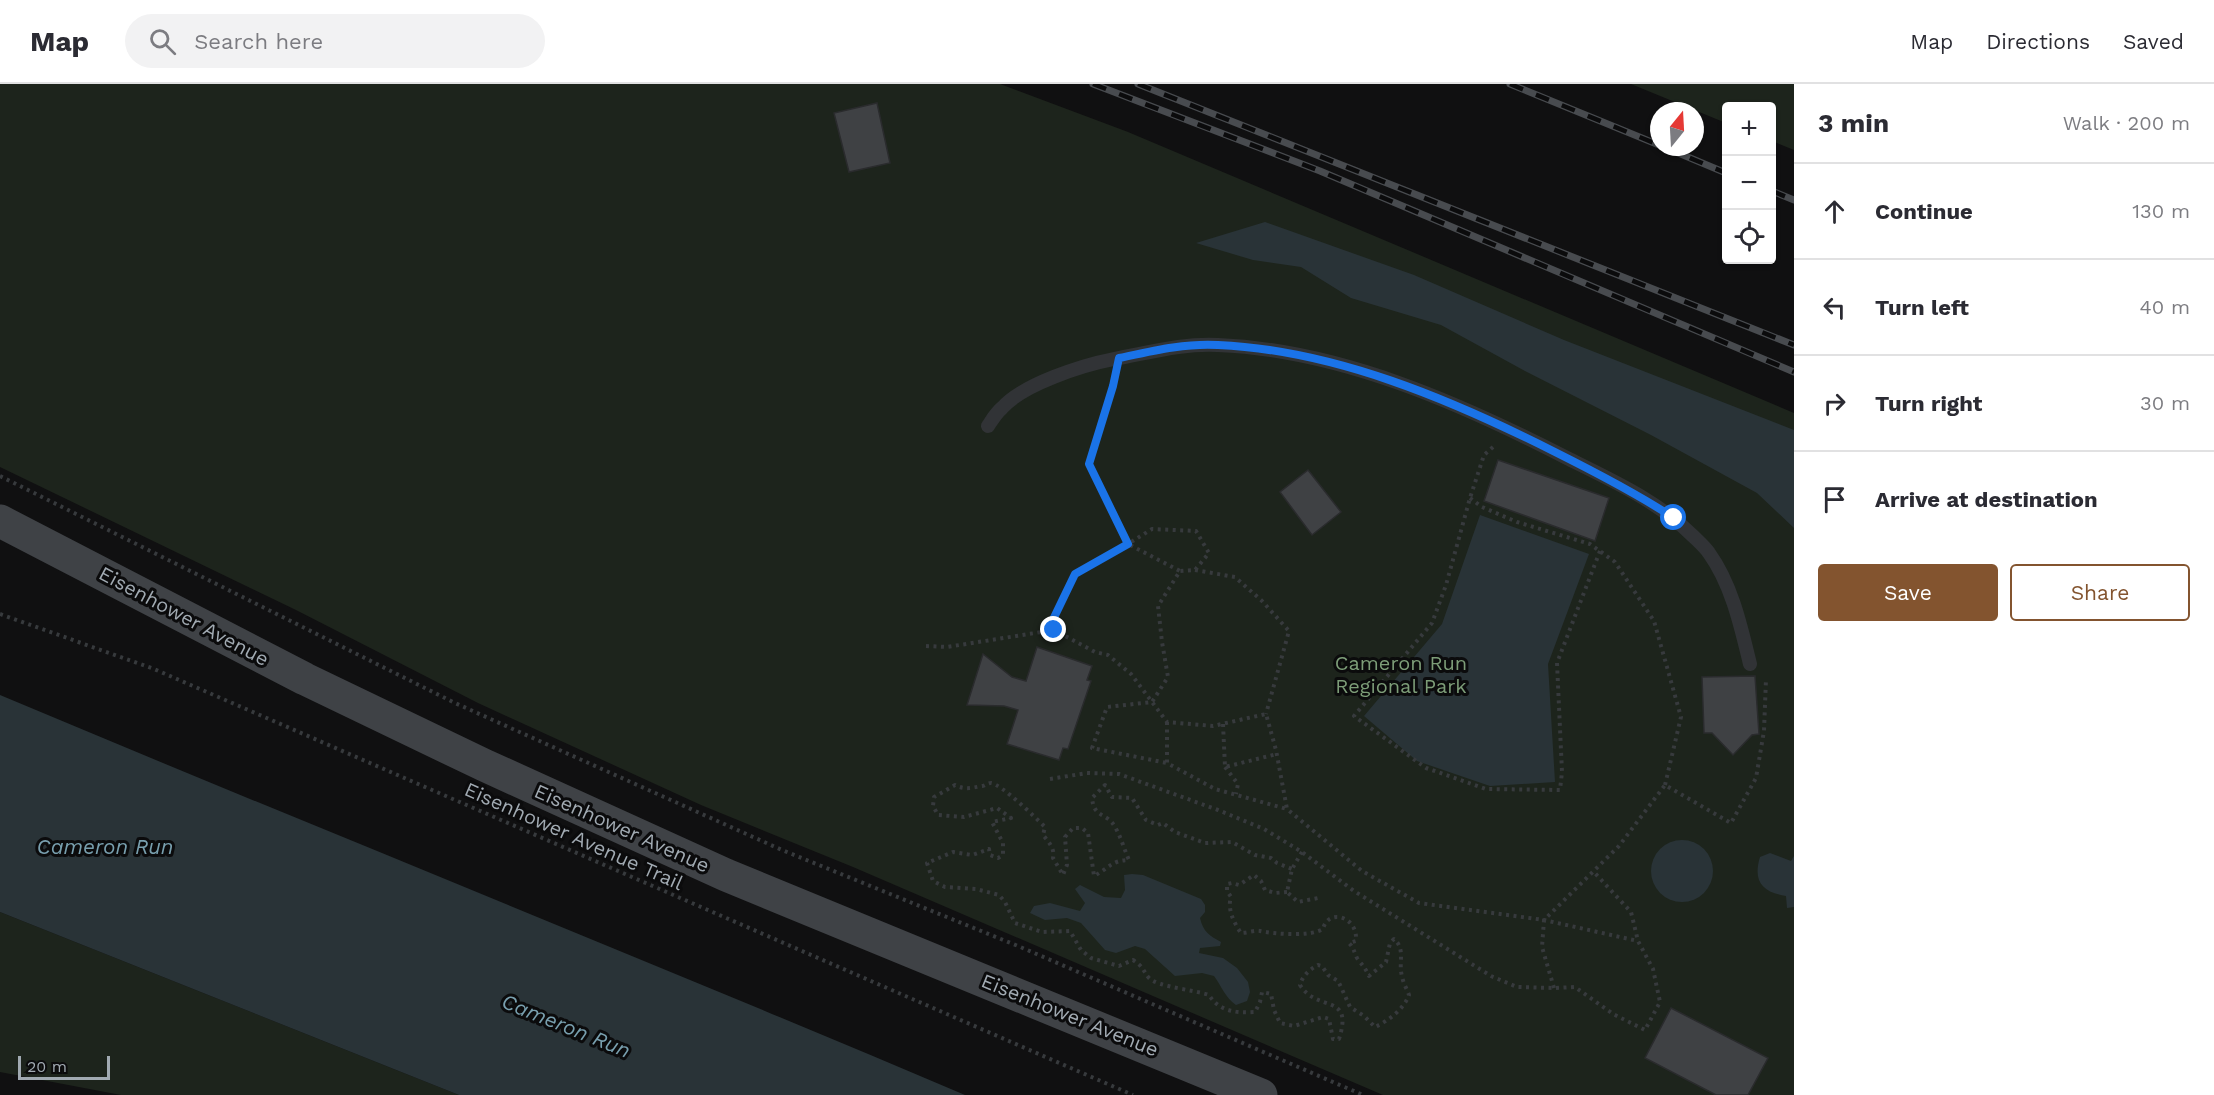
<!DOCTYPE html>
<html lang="en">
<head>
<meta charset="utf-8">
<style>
  :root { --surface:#fff; --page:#f2f2f3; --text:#2b2b33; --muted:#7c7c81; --line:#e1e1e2; --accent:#83542f }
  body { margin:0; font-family:"Work Sans",sans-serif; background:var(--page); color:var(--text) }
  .controls { position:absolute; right:18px; top:18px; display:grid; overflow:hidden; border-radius:6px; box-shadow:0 2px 4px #0004 }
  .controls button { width:54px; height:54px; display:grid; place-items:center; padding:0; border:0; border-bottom:2px solid var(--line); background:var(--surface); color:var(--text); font:30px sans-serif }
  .compass { position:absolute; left:1650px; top:18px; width:54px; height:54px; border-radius:50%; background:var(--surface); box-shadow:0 2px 4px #0004; rotate:18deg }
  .scale { position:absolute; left:18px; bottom:15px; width:92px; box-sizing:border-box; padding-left:6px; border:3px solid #a1aab2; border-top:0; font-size:16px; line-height:21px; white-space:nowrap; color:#a1aab2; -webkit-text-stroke:4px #0b0b0c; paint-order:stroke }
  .stop { position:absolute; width:18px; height:18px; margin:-14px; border:4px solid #1a73e8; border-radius:50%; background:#fff }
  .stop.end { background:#1a73e8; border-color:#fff; box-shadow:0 2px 6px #0008 }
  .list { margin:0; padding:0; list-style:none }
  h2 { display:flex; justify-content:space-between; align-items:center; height:78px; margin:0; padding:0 24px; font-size:26px }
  h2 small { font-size:20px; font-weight:400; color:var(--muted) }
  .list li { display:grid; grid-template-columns:39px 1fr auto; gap:18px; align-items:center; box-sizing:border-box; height:96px; padding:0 24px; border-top:2px solid var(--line) }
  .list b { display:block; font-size:22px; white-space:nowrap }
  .list em { font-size:20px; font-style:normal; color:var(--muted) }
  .actions { display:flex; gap:12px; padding:18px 24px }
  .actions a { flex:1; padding:14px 0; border:2px solid var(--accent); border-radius:6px; text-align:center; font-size:21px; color:var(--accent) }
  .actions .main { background:var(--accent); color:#fff }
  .icon { flex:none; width:33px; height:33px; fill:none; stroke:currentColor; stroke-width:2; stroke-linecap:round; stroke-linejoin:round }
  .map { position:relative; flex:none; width:1794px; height:1011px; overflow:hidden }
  header { display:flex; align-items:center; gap:36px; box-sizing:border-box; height:84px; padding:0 30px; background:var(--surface); border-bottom:2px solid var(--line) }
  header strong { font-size:28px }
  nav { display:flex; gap:33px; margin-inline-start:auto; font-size:21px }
  .search { width:420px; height:54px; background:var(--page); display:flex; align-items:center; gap:15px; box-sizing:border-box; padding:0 21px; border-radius:33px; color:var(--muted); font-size:22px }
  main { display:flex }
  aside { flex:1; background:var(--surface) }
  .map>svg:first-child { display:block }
  .green { fill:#1d241c }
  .water { fill:#293337 }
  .building { fill:#3f4144; stroke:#2a2b2d; stroke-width:1.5 }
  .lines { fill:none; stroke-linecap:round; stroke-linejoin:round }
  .path { stroke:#373a3d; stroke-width:4; stroke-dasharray:3 4.5; stroke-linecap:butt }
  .service { stroke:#313336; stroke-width:14 }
  .secondary { stroke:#3f4246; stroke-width:33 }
  .rail-casing { stroke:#484b4f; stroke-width:7 }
  .rail { stroke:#0b0b0c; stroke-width:4.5; stroke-dasharray:14; stroke-linecap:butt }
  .route { stroke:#1a73e8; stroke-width:8 }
  .labels { text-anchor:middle; stroke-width:6; stroke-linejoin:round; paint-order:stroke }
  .street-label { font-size:20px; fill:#a1aab2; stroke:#0b0b0c }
  .park-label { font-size:20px; fill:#7d9d78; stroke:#0b0b0c }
  .water-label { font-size:21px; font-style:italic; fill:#789fae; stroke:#0b0b0c }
</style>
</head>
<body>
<header>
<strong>Map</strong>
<div class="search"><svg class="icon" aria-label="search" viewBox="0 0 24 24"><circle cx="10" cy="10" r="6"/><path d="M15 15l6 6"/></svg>Search here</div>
<nav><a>Map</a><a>Directions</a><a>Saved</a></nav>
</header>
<main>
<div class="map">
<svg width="1794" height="1011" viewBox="0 0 1794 1011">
  <rect width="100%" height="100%" fill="#101011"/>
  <g class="green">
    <polygon points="0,0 1000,0 1128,48 1794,329 1794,1011 1383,1011 853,783 701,721 478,619 296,526 0,383"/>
    <polygon points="1631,0 1794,0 1794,66 1772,57 1772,22 1726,22 1726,39"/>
    <polygon points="0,828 459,1011 121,1011 0,988"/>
  </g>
  <g class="water">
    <polygon points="1265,138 1414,191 1564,256 1794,346 1794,444 1757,409 1651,351 1525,287 1441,241 1351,214 1301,183 1253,176 1196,159"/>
    <polygon points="1480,431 1589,470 1548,580 1555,698 1490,702 1417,677 1364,632 1442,540"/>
    <path d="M0 611C321 746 645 875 965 1011H459L0 828Z"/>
    <circle cx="1682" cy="787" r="31"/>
    <path d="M1770 769 1791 777 1794 772V823L1787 824 1786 812C1761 808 1753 796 1760 773Z"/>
    <path d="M1132 790 1143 791 1201 815 1205 821V828L1200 834C1203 848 1210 852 1221 858L1220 862 1200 864 1199 869 1223 874 1237 884 1248 898 1250 908 1247 917 1236 921C1225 913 1222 903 1214 892L1202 889 1175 892 1145 865 1135 862 1116 869 1105 866 1081 839 1067 834 1045 836 1030 829 1034 822 1050 819 1080 827 1085 819 1075 805 1080 801 1104 813 1121 814 1125 806 1124 791Z"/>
  </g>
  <g class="building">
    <polygon points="877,19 890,79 849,88 834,29"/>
    <polygon points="1498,376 1609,414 1595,457 1484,417"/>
    <polygon points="1308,386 1341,428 1312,451 1280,408"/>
    <polygon points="1037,563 1092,582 1087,596 1091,597 1068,665 1063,664 1059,676 1007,660 1018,626 1004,622 967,621 983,570 1012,593 1026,597"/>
    <polygon points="1755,592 1759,650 1752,651 1733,671 1712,649 1704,649 1702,593"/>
    <polygon points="1671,924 1768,974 1748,1011 1716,1011 1645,974"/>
  </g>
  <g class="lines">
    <g class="path">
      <polyline points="1115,297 1089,380 1128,460 1152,445 1196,447 1209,469 1195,486 1180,487"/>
      <polyline points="1493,363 1484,371 1470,414 1446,501 1432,539 1354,632 1426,684 1486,705 1560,706 1562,688 1557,579 1600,467"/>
      <polyline points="0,392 455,619 782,766 1018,862 1363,1011"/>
      <polyline points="1470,414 1482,423 1517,438 1590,460 1615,478 1654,537 1681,633 1665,701"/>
      <polyline points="1195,486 1235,493 1262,517 1289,547 1266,630"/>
      <polyline points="0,530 154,585 1133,1011"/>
      <polyline points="1047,548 1075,491 1128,460 1180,487 1158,522 1162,558 1168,593 1152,618 1107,623 1092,664 1167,679"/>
      <polyline points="926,562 947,563 1054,546 1095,568 1108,571 1131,590 1167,638 1213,642 1266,630 1276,666 1287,725 1362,787 1419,819 1544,836 1638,857"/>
      <polyline points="1167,638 1167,679 1215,705 1287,725"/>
      <polyline points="1223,640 1225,683 1277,670"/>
      <polyline points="1225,683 1238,700 1236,710"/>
      <polyline points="1050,695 1087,689 1119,690 1218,726 1264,745 1302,768 1354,807 1491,892 1517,903 1554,904 1575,903 1613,930 1645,946 1660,918 1653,885 1638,857 1631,828 1593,787"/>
      <polyline points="1302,768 1292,785 1287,808 1298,818 1318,814"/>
      <path d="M1287 808 1275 809 1265 806 1261 797 1254 791 1239 801 1232 799 1227 800V807L1231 813C1227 825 1234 839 1241 849 1247 849 1255 846 1260 847 1275 850 1310 853 1323 845 1328 824 1358 832 1356 857L1349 859C1354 864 1354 868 1357 874 1361 880 1365 883 1369 892L1386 878 1390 859 1394 855C1406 865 1398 879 1402 892 1403 899 1407 905 1409 911 1404 925 1388 937 1375 943L1364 932 1350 923 1341 903 1338 897 1328 891 1322 882 1318 881C1309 886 1303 891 1300 901 1317 929 1354 908 1339 955H1333L1329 935 1323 933 1294 942 1280 939 1274 926 1271 910 1262 908 1260 918 1255 928C1236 929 1220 928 1209 911 1195 906 1158 903 1149 894 1142 886 1145 884 1133 876L1119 882 1091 874 1081 866 1070 847 1042 848 1015 839 1005 818 999 811 976 805 945 803 933 797 927 779 953 768 972 771 989 765 990 771 998 774 1003 771V759L992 738 1011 734 997 724 964 733 938 731 933 722 934 713 955 701C965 706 971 704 982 702 985 702 987 699 991 699 1001 700 1036 734 1045 743L1043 751C1049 758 1055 765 1053 774L1063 791 1067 781 1065 753 1073 744H1082L1088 749 1094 792C1109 784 1112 776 1129 776 1124 765 1121 753 1115 743 1107 728 1094 735 1092 714L1105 701 1112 713 1132 714 1146 736 1158 741 1163 739 1175 748 1205 759 1232 758 1255 771 1271 774 1277 779 1292 785"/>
      <polyline points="1554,904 1542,863 1544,836 1619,762 1665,701 1731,739 1756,694 1764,647 1766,595"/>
    </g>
    <path class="service" d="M988 342C992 336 996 329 1002 324 1023 300 1083 281 1114 275 1148 269 1183 259 1218 261 1341 266 1462 320 1569 375 1613 397 1658 417 1693 452 1698 457 1705 463 1709 469 1732 501 1741 543 1750 580"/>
    <polyline class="secondary" points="0,437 305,595 484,681 726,791 1261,1011"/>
    <defs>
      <g id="rail">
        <polyline points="1093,0 1320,87 1794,288"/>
        <polyline points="1138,0 1794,261"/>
        <polyline points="1510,0 1659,61"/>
        <polyline points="1664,63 1726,89"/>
        <polyline points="1772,107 1794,116"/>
      </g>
    </defs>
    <use href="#rail" class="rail-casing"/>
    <use href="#rail" class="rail"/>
  </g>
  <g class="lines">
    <path class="route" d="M1054 546 1047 548 1075 490 1128 460 1089 380 1113 302 1119 274C1152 267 1185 259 1218 261 1335 266 1452 316 1555 368 1595 388 1636 409 1674 434"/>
  </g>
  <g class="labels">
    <g class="street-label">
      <text transform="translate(184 532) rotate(28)" y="7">Eisenhower Avenue</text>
      <text transform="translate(622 744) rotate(24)" y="7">Eisenhower Avenue</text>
      <text transform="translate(574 752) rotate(24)" y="7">Eisenhower Avenue Trail</text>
      <text transform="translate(1070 931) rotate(22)" y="7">Eisenhower Avenue</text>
    </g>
    <g class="park-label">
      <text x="1401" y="586">Cameron Run<tspan x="1401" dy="23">Regional Park</tspan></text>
    </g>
    <g class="water-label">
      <text x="105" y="770">Cameron Run</text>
      <text transform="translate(566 942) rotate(22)" y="7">Cameron Run</text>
    </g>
  </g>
</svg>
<div class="controls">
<button>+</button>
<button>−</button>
<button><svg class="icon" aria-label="locate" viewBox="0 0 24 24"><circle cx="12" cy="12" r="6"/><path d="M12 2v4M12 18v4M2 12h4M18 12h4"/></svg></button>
</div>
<svg class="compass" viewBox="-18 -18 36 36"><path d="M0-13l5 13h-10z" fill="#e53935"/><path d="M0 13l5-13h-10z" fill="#7c7c81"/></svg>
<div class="scale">20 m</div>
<div class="stop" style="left:1674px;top:434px"></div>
<div class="stop end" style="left:1054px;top:546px"></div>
</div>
<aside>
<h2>3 min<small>Walk · 200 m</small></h2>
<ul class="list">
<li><svg class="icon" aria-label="ahead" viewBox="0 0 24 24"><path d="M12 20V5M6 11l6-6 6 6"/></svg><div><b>Continue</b></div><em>130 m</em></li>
<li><svg class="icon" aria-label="left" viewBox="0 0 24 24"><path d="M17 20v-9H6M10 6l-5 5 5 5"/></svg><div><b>Turn left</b></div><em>40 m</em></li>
<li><svg class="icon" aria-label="right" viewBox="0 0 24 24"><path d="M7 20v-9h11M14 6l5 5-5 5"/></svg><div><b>Turn right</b></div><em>30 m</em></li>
<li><svg class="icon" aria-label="arrive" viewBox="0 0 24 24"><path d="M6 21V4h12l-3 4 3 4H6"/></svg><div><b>Arrive at destination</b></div></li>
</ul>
<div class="actions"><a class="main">Save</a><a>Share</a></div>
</aside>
</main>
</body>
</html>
